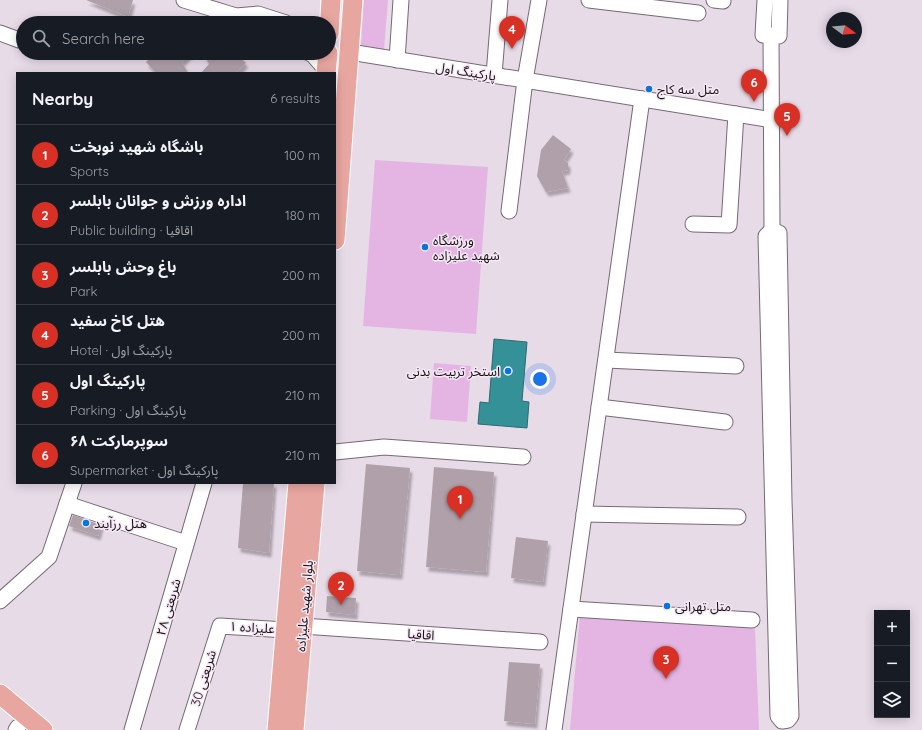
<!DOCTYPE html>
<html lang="en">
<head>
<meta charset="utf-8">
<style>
  :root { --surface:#171b24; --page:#242831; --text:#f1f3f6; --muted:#9ea1a6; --line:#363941; --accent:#d93025 }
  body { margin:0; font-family:Quicksand,"Noto Sans Arabic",sans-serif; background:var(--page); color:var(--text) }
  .controls { position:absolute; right:12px; bottom:12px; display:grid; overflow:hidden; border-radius:0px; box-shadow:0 2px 10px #0003 }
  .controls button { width:36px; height:36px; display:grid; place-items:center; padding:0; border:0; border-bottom:1px solid var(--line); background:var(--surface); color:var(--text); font:20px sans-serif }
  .compass { position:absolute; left:826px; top:12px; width:36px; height:36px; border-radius:50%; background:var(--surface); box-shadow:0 2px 10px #0003; rotate:106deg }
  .you { position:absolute; left:540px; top:379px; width:14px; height:14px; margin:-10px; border:3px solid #fff; border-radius:50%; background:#1a73e8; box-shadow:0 0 0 6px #1a73e833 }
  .badge { display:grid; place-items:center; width:26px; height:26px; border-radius:50%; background:var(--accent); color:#fff; font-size:13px; font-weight:700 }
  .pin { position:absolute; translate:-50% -33px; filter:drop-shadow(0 1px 2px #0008) }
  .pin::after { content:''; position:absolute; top:21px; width:14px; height:12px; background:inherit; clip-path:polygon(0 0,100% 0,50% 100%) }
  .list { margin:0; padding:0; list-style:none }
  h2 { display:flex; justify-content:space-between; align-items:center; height:52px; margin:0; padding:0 16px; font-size:17px }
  h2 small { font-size:13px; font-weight:400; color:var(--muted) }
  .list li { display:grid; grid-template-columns:26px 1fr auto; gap:12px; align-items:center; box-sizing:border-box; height:60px; padding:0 16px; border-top:1px solid var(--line) }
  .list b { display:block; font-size:15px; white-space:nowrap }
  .list p { margin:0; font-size:13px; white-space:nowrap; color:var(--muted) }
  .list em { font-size:13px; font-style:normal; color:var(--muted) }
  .icon { flex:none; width:22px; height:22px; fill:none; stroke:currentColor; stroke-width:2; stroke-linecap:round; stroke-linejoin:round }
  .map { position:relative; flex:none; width:922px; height:730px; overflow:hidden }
  .search { position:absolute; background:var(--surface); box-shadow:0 2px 10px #0003; left:16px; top:16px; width:320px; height:44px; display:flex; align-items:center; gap:10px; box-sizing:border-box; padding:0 14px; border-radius:22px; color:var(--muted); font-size:15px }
  .panel { position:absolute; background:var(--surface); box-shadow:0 2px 10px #0003; left:16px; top:72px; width:320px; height:412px; border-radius:0px }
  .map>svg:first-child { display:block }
  .green { fill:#e4b5e3 }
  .water { fill:#349197; stroke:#2c6b71 }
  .building { fill:#afa0aa; filter:url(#shadow) }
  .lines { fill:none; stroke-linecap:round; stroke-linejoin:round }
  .minor-casing { stroke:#756974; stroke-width:17 }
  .major-casing { stroke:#fff; stroke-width:21 }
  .minor { stroke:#fff; stroke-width:15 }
  .major { stroke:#e8a6a0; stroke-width:19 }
  .poi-dot { fill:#0974dc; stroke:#f6e8f5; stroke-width:1.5 }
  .labels { text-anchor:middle; stroke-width:3; stroke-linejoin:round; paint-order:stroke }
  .street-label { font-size:13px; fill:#181317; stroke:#f6e8f5 }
  .poi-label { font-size:13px; fill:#181317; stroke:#f6e8f5; text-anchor:start }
</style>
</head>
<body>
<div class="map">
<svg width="922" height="730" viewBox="0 0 922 730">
  <defs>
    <filter id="shadow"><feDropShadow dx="2.5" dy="4.5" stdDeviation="1" flood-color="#0004"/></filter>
  </defs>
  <rect width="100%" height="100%" fill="#e8dbe8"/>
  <g class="green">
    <polygon points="364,0 388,0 384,50 361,45"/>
    <polygon points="375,160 488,167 476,334 363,326"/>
    <polygon points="434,363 471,366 467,422 430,419"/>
    <polygon points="580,614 755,628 759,730 570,730"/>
  </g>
  <polygon class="water" points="494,339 527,342 522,401 529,402 527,428 478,424 480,402 489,403"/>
  <g class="building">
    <polygon points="86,0 133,0 128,17"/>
    <polygon points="155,53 191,53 182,62 188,73 156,73 146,62"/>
    <polygon points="203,53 236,53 246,63 236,73 201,73 209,64"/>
    <polygon points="553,135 571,149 564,160 568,163 568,170 562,171 568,188 546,192 537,176 541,150"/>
    <polygon points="366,464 410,468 400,575 357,571"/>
    <polygon points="434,467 494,472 486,572 426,567"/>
    <polygon points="243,483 274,483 269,553 238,548"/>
    <polygon points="73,515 101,525 98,536 69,526"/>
    <polygon points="516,537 548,541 543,582 511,578"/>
    <polygon points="327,596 356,598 355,615 326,612"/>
    <polygon points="509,662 540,664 535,724 504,721"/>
  </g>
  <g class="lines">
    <defs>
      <g id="minor">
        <polyline points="184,0 236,16 258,14 286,23"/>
        <polyline points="589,0 698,13"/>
        <polyline points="714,0 723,1"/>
        <polyline points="765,0 763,35 779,36 780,0"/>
        <polyline points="0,33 19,40"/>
        <polyline points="771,35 772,230"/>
        <polyline points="350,52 772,120"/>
        <polyline points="309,53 313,55 326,70"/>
        <polyline points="397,60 401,0"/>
        <polyline points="494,75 500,0"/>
        <polyline points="509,211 525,80 539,0"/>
        <polyline points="693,224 729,225 736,114"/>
        <polygon points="772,230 779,233 784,501 791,716 788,720 782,721 778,716 766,236"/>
        <polyline points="606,360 736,366"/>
        <polyline points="599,407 725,422"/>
        <polyline points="335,452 384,447 523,457"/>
        <polyline points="67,504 186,543"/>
        <polyline points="584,514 738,517"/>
        <polyline points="0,601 49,557 74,483"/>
        <polyline points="571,609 752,620"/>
        <polyline points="302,626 540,642"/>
        <polyline points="16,730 18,727"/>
        <polyline points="132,730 204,483"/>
        <polyline points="187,730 220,626 285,630"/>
        <polyline points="554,730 642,99"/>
      </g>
      <g id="major">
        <polyline points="329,34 331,0"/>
        <polyline points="326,73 328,53"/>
        <polyline points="335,240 353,0"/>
        <polyline points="0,694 43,730"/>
        <polyline points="277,730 298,483"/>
        <polyline points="294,730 315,483"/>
      </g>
    </defs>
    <use href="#minor" class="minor-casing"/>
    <use href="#major" class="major-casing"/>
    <use href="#minor" class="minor"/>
    <use href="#major" class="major"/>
  </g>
  <g class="poi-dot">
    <circle cx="649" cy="89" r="4"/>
    <circle cx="425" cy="247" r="4"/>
    <circle cx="508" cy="371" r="4"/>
    <circle cx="86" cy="523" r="4"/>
    <circle cx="667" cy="606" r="4"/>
  </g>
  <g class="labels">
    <g class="street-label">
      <text transform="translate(466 71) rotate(9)" y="5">پارکینگ اول</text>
      <text transform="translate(304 606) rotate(-85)" y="5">بلوار شهید علیزاده</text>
      <text transform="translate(168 607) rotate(-74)" y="5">شریعتی ۲۸</text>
      <text transform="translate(252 627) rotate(4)" y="5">علیزاده ۱</text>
      <text transform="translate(421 634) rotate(4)" y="5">اقاقیا</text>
      <text transform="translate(203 678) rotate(-73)" y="5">شریعتی 30</text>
    </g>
    <g class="poi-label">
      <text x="657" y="94">متل سه کاج</text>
      <text x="433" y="245">ورزشگاه<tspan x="433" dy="15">شهید علیزاده</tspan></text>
      <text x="500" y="376" text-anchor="end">استخر تربیت بدنی</text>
      <text x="94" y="528">هتل رزآیند</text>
      <text x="675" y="611">متل تهرانی</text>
    </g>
  </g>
</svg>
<div class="controls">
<button>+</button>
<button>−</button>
<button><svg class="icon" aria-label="layers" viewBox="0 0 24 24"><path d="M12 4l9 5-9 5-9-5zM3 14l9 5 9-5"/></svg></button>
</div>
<svg class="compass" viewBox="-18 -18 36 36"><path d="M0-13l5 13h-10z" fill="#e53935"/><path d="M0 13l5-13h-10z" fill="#9ea1a6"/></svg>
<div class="you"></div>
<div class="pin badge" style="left:460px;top:519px">1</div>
<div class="pin badge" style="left:341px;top:605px">2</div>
<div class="pin badge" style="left:666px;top:679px">3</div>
<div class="pin badge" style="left:512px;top:49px">4</div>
<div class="pin badge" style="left:787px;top:136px">5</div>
<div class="pin badge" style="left:754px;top:102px">6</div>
<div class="search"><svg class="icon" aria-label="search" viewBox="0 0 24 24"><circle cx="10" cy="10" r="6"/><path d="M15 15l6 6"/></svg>Search here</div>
<section class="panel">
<h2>Nearby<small>6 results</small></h2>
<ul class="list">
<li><span class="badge">1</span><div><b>باشگاه شهید نوبخت</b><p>Sports</p></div><em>100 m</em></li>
<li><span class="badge">2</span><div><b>اداره ورزش و جوانان بابلسر</b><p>Public building · اقاقیا</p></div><em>180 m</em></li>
<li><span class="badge">3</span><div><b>باغ وحش بابلسر</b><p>Park</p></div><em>200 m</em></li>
<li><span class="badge">4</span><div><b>هتل کاخ سفید</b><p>Hotel · پارکینگ اول</p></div><em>200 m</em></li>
<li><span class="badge">5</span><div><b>پارکینگ اول</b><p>Parking · پارکینگ اول</p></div><em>210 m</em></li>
<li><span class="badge">6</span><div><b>سوپرمارکت ۶۸</b><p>Supermarket · پارکینگ اول</p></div><em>210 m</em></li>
</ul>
</section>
</div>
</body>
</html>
